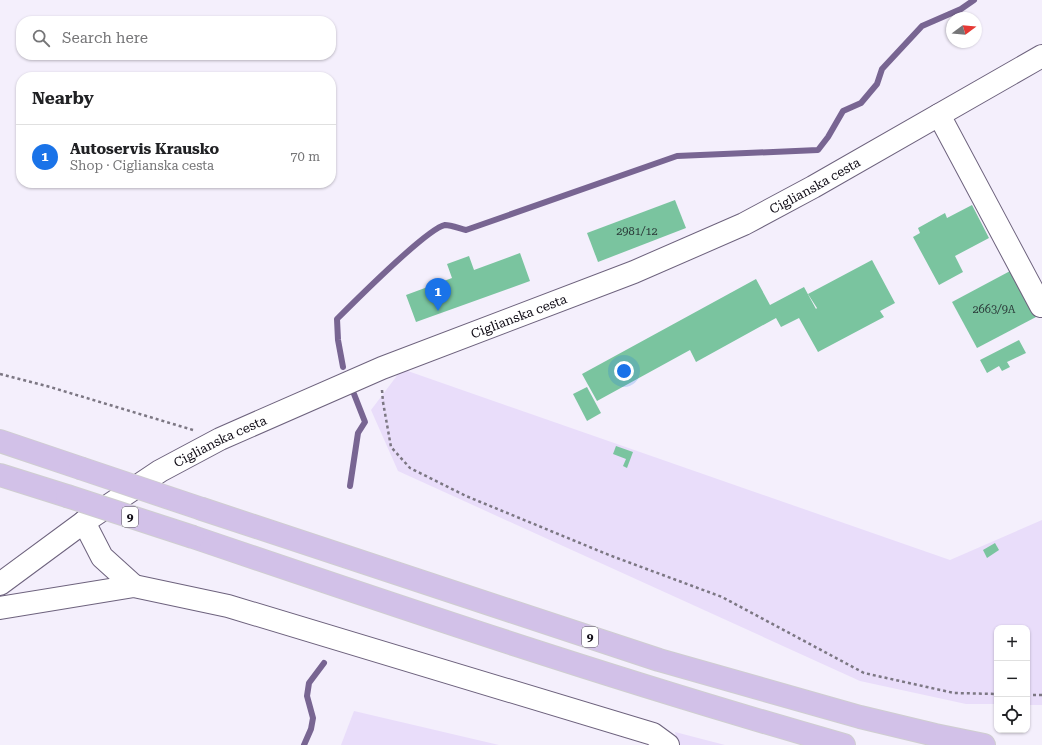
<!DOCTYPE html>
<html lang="en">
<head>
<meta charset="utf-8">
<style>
  :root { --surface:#fff; --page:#f6f6f6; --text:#202124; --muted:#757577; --line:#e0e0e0; --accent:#1a73e8 }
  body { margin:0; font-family:"Roboto Serif",serif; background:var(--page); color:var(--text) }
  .controls { position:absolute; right:12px; bottom:12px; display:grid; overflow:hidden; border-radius:8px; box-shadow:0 1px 3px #0004 }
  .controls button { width:36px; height:36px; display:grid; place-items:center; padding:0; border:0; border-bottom:1px solid var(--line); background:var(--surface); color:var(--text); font:20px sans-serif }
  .compass { position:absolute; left:946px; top:12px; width:36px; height:36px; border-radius:50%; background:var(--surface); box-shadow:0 1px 3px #0004; rotate:74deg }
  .you { position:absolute; left:624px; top:371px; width:14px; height:14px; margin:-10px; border:3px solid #fff; border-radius:50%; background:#1a73e8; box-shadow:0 0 0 6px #1a73e833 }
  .badge { display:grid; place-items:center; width:26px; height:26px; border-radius:50%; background:var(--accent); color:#fff; font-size:13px; font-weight:700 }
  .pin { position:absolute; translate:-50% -33px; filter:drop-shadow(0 1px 2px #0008) }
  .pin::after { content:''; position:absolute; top:21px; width:14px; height:12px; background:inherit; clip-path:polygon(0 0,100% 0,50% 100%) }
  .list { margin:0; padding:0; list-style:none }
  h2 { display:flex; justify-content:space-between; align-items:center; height:52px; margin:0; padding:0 16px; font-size:17px }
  h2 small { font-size:13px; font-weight:400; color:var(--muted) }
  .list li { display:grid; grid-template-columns:26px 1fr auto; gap:12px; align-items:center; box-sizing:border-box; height:64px; padding:0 16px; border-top:1px solid var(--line) }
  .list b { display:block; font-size:15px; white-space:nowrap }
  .list p { margin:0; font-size:13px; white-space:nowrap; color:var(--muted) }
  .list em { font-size:13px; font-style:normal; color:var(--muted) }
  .icon { flex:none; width:22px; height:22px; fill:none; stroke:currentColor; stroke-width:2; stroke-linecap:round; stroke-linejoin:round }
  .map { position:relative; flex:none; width:1042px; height:745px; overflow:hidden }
  .search { position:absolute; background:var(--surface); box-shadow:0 1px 3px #0004; left:16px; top:16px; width:320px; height:44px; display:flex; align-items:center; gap:10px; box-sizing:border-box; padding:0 14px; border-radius:16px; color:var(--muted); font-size:15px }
  .panel { position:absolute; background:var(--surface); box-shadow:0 1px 3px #0004; left:16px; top:72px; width:320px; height:116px; border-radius:16px }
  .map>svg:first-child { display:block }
  .green { fill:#e9ddfa }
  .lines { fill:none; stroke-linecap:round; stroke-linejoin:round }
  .stream { stroke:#786592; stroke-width:6 }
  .building { fill:#7ac49f }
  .minor-casing { stroke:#6d627d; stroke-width:24 }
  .major-casing { stroke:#cfced0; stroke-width:24 }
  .path { stroke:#7c7783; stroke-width:2.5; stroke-dasharray:3 3; stroke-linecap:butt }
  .minor { stroke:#fff; stroke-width:22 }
  .major { stroke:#d2c1e8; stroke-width:22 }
  .major-bridge-casing { stroke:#cfced0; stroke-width:24; stroke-linecap:butt }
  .major-bridge { stroke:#d2c1e8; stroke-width:22 }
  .labels { text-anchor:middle; stroke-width:3.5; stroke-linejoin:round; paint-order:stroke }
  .number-label { font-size:11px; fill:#2a3938 }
  .shield { fill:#fff; stroke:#57545b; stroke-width:1 }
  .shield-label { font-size:12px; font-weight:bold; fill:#0f0b15 }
  .street-label { font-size:13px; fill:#0f0b15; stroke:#fff }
</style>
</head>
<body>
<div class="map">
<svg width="1042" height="745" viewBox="0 0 1042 745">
  <rect width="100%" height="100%" fill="#f4effc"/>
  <g class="green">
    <polygon points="402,369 950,560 1042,520 1042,705 1027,705 1027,628 997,628 997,704 966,704 860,681 398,471 371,410"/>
    <polygon points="354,711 499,745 341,745"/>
    <polygon points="675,732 725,745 678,745"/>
  </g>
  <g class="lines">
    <g class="stream">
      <path d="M343 367 338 340 337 319C354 302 428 228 445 225 451 225 461 229 466 230L677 156 818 150 828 137 843 111 861 103 877 84 882 69 922 26 961 9 974 0"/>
      <polyline points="350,486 358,433 365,422 354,394"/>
      <polyline points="304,745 311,729 313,718 307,696 309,683 324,663"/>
    </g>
  </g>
  <g class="building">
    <polygon points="675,200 686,228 598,262 587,233"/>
    <polygon points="972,205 989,238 955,256 963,272 939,285 913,237 920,233 918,228 945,213 947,218"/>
    <polygon points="520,253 530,281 416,322 406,295 452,278 447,264 469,256 474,270"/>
    <polygon points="872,260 895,303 880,311 884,317 818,352 799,318 781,327 776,318 696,362 690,350 597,401 582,374 756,279 770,305 804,287 816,309 817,308 808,294"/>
    <polygon points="1012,270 1036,317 977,348 952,302"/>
    <polygon points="1019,340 1026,353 1007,362 1010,367 1002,371 999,366 987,373 980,360"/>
    <polygon points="587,387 601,413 587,421 573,394"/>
    <polygon points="616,446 633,452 627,468 623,466 626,459 613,454"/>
    <polygon points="995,543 999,550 987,558 983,550"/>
  </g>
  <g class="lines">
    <defs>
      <g id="minor">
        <polyline points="939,115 1041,306"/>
        <polyline points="84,522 102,557 134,586"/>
        <path id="s1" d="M0 584 84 522 160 471 220 439 382 368 634 272 744 224 813 187 1042 56"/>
        <polyline points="0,608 134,586 228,606 653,734 668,745"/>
      </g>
      <g id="major">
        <polyline points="0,441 80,468"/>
        <polyline points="0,475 67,496"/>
        <polyline points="202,509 659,660 860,717 935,735 984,745"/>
        <path d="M193 537C408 610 624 683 844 745"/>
      </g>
    </defs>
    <use href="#minor" class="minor-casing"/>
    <use href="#major" class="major-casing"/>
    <g class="path">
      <polyline points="0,374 50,387 193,430"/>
      <polyline points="382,390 383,402 391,447 410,468 466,496 609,555 722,597 864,673 954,693 997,694"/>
      <polyline points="1027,695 1042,695"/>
    </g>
    <use href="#minor" class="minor"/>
    <use href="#major" class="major"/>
    <defs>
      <g id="major-bridge">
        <polyline points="80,468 202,509"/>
        <polyline points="67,496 193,537"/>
      </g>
    </defs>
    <use href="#major-bridge" class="major-bridge-casing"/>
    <use href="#major-bridge" class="major-bridge"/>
  </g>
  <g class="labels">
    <g class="number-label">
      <text x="637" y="235">2981/12</text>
      <text x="994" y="313">2663/9A</text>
    </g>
    <g class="shield">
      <rect x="122" y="507" width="16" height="20" rx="3"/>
      <rect x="582" y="627" width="16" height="20" rx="3"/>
    </g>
    <g class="shield-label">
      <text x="130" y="521">9</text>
      <text x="590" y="641">9</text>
    </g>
    <g class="street-label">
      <text dy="5" stroke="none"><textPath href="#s1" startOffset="911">Ciglianska cesta</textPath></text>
      <text dy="5" stroke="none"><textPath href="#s1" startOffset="587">Ciglianska cesta</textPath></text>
      <text dy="5" stroke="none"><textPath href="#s1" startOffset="263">Ciglianska cesta</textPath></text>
    </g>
  </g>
</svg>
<div class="controls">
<button>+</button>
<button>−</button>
<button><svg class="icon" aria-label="locate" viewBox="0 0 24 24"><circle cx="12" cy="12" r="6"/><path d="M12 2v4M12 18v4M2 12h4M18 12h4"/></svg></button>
</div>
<svg class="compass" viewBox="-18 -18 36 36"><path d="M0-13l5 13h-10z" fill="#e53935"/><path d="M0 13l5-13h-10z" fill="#757577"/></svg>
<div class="you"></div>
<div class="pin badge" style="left:438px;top:311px">1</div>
<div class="search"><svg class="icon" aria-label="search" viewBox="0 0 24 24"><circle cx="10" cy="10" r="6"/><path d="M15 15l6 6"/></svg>Search here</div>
<section class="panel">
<h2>Nearby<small></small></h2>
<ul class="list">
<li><span class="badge">1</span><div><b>Autoservis Krausko</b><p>Shop · Ciglianska cesta</p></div><em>70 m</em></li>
</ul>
</section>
</div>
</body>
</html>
